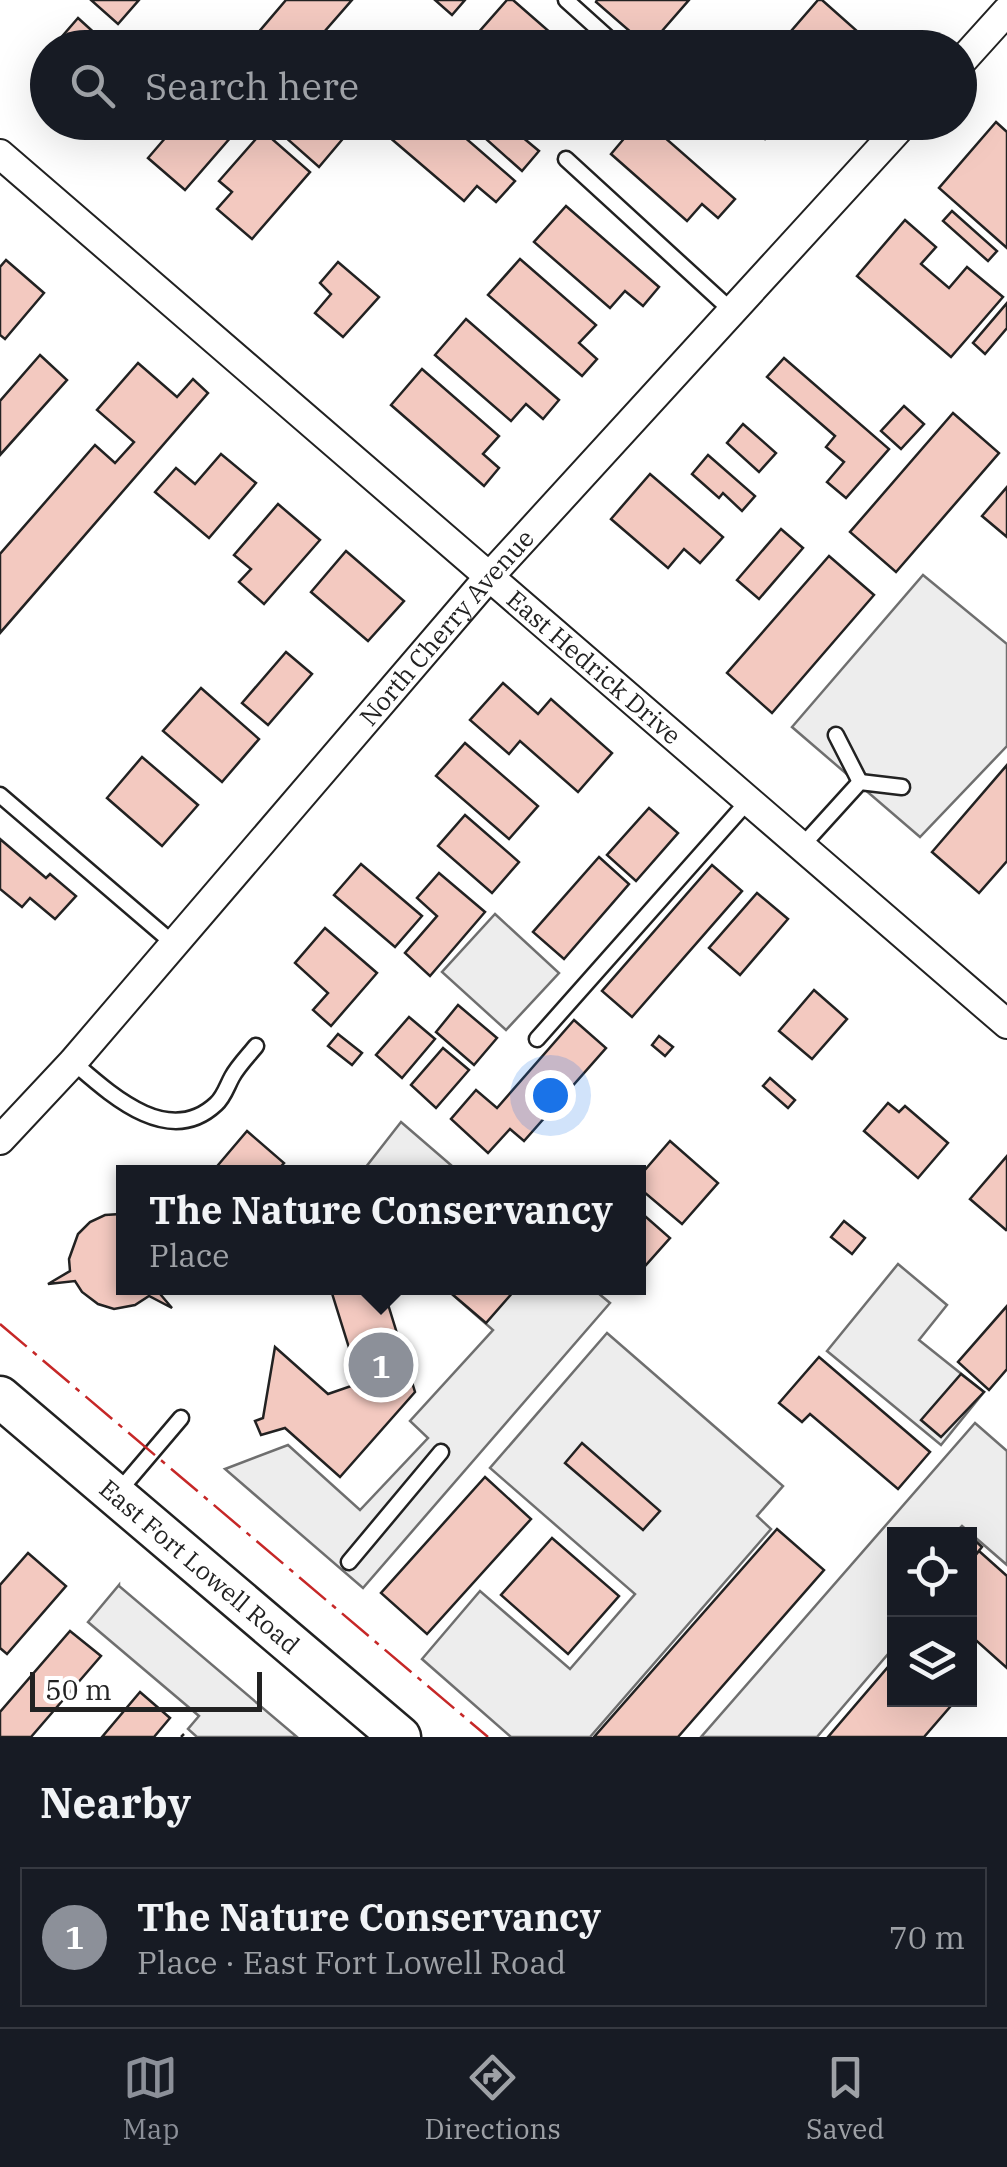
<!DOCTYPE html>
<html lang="en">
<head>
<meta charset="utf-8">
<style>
  :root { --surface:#171b24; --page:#20242c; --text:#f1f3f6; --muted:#9ea1a6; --line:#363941; --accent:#8c9099 }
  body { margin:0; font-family:"IBM Plex Serif",serif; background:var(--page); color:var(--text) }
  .controls { position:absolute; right:30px; bottom:30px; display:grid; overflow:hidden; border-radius:0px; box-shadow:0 10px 40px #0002 }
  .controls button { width:90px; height:90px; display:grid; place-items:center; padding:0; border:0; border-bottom:2px solid var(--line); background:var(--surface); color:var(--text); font:50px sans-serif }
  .scale { position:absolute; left:30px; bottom:25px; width:232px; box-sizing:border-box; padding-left:10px; border:5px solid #222; border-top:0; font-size:28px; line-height:35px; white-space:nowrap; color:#222; -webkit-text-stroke:8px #fff; paint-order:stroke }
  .you { position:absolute; left:550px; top:1095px; width:35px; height:35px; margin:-25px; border:8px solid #fff; border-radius:50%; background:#1a73e8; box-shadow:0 0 0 15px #1a73e833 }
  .badge { display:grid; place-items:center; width:65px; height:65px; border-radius:50%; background:var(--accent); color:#fff; font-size:32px; font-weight:700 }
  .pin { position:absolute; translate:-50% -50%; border:5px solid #fff; box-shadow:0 2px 10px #0006 }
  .popup { position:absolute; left:116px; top:1165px; width:530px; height:130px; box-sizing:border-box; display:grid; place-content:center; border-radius:0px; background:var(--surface); filter:drop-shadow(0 2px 8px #0005); font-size:32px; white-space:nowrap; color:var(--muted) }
  .popup b { font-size:38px; color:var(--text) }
  .popup::after { content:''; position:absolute; left:50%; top:100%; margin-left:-20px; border:20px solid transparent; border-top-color:var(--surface) }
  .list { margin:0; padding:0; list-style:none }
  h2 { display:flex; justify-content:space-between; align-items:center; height:130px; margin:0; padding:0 40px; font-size:42px }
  h2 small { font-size:32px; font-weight:400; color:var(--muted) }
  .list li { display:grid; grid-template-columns:65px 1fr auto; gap:30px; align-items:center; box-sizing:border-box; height:140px; margin:0 20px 20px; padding:0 20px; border:2px solid var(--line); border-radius:0px }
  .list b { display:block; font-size:38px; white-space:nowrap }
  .list p { margin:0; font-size:32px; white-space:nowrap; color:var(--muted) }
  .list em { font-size:32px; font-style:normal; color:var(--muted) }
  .icon { flex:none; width:55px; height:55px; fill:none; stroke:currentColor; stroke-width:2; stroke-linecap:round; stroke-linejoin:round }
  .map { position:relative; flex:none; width:1007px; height:1737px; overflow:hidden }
  .search { position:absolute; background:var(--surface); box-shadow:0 10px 40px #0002; left:30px; right:30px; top:30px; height:110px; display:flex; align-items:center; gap:25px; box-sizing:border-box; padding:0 35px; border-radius:55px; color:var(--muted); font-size:38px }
  .sheet { height:290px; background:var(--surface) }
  nav { display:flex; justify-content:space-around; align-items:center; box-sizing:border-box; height:140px; border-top:2px solid var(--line); background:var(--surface); font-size:28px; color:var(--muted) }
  nav a { display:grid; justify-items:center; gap:5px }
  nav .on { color:var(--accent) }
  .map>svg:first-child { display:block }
  .parking { fill:#ededed; stroke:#6f6f6f; stroke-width:2.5 }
  .building { fill:#f3c9c0; stroke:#222; stroke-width:2.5 }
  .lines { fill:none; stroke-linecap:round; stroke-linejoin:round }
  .lane-casing { stroke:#222; stroke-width:19 }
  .street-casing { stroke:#222; stroke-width:32 }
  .secondary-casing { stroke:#222; stroke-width:45 }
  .lane { stroke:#fff; stroke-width:14 }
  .street { stroke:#fff; stroke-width:28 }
  .secondary { stroke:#fff; stroke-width:40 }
  .fence { stroke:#222; stroke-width:2.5; stroke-dasharray:12 5; stroke-linecap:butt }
  .power { stroke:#c62828; stroke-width:2.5; stroke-dasharray:35 8 5 8; stroke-linecap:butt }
  .labels { text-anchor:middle; stroke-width:8; stroke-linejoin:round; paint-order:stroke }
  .street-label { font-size:25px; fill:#222; stroke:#fff }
</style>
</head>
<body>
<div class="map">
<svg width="1007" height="1737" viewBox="0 0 1007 1737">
  <rect width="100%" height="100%" fill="#fff"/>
  <g class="parking">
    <polygon points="923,575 1007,644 1007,746 920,837 792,727"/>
    <polygon points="495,914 559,973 506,1030 442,972"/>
    <polygon points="401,1122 459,1172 362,1172"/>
    <polygon points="898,1264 947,1305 919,1340 984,1392 941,1445 827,1351"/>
    <polygon points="445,1288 592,1288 610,1303 363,1588 225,1469 288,1445 360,1510 428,1438 410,1421 493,1330"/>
    <polygon points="607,1333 783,1486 757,1516 771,1529 590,1737 511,1737 422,1659 480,1591 570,1669 635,1594 490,1468"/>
    <polygon points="975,1423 1007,1451 1007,1565 962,1526 954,1534 894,1534 894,1647 817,1737 701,1737"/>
    <polygon points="119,1585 119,1586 297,1737 197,1737 188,1729 199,1716 88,1622"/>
  </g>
  <g class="building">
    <polygon points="91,0 139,0 118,24"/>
    <polygon points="286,0 352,0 310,48 245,48"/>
    <polygon points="435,0 465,0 452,15"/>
    <polygon points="507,0 513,0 568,48 495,48 478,33"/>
    <polygon points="597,0 689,0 648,47 596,2"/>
    <polygon points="818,0 822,0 866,39 858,48 782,48 779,45"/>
    <polygon points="78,18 111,48 52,48"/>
    <polygon points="179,122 244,122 185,190 148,158"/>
    <polygon points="282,122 357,122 319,167 276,129"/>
    <polygon points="400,122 447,122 515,181 496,202 477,186 464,201 388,136"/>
    <polygon points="467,122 532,122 521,136 539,151 522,171"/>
    <polygon points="638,122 647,122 735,199 718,218 702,204 687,221 611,154"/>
    <polygon points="747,122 779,122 765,139"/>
    <polygon points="996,122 1007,132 1007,248 939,188"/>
    <polygon points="263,131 310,172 252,239 217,209 232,192 219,181"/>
    <polygon points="566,206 659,287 643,306 625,291 610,308 534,242"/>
    <polygon points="952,211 997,251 988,261 943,221"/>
    <polygon points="905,220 936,247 921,264 949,288 967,267 1003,297 951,357 857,276"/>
    <polygon points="520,259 596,325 579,343 597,359 582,376 488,295"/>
    <polygon points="6,260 44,293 5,339 0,335 0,267"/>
    <polygon points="338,262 379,297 343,337 315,313 331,294 320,283"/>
    <polygon points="1007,303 1007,328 985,354 973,343"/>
    <polygon points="466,319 559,400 543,419 526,404 511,421 435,355"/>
    <polygon points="40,355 67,380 0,455 0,401"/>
    <polygon points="784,358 889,449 846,498 827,482 844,462 826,447 835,436 767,377"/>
    <polygon points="138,363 177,397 193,379 208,393 0,633 0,554 95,445 115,463 134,442 97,410"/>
    <polygon points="422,369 499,436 483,454 499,468 484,486 391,405"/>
    <polygon points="904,406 924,424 901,449 881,431"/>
    <polygon points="953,413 999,453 896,572 850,532"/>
    <polygon points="743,424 776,453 759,472 727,443"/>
    <polygon points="221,454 256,483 209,538 155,492 176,468 195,484"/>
    <polygon points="708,455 755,496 742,511 723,493 719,498 692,474"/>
    <polygon points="650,474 723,537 700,563 684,549 668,568 611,519"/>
    <polygon points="1007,487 1007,537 982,516"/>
    <polygon points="278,504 320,540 264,604 239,582 251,569 234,555"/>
    <polygon points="781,529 803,548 759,599 737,580"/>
    <polygon points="346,551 404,601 368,641 311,592"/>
    <polygon points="829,556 874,595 772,713 727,673"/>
    <polygon points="286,652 312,674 268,725 242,703"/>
    <polygon points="503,683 538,714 551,699 612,753 578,792 520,741 509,754 470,720"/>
    <polygon points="201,688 259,739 222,782 163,731"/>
    <polygon points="465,743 538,806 509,839 436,776"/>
    <polygon points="142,757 198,805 162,846 107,798"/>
    <polygon points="1007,765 1007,861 979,893 932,852"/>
    <polygon points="649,808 678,833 636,881 607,855"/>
    <polygon points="465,815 519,862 492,893 438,846"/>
    <polygon points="0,839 46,878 50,874 76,896 55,919 30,898 22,907 0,889"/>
    <polygon points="599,857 629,884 564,959 533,932"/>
    <polygon points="361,864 422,916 395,947 334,895"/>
    <polygon points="712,865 742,891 632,1017 602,991"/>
    <polygon points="439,873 485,912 430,976 405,953 437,916 417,898"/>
    <polygon points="757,893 788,919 740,975 709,948"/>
    <polygon points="325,928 377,973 331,1026 313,1010 328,993 295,963"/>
    <polygon points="814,990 847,1019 812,1059 779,1031"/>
    <polygon points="458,1005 497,1038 474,1065 436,1032"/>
    <polygon points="409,1017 435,1039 402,1078 376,1055"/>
    <polygon points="574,1020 606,1048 524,1141 510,1129 488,1153 451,1119 476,1090 497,1108"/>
    <polygon points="338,1034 362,1053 352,1065 328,1046"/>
    <polygon points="659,1036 673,1047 665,1056 652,1045"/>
    <polygon points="443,1048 469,1070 436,1108 411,1085"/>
    <polygon points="770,1078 795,1100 788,1108 763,1086"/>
    <polygon points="888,1103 899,1112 905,1106 948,1143 918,1178 864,1131"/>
    <polygon points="247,1131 284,1163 276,1172 215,1172 213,1171"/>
    <polygon points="670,1141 718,1183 682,1224 638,1187 638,1178"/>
    <polygon points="1007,1156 1007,1229 1006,1230 970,1199"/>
    <polygon points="124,1207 124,1288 155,1288 172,1308 149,1296 135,1305 114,1309 98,1304 82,1292 75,1281 48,1284 70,1271 69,1259 78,1234 90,1222 105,1215 120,1214"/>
    <polygon points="638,1210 670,1238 638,1274"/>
    <polygon points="844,1221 865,1238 852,1254 831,1237"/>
    <polygon points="338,1288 383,1288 415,1392 340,1477 285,1428 261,1435 255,1421 263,1418 275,1347 328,1394 360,1383 331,1290"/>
    <polygon points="445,1288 509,1288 514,1291 486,1323"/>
    <polygon points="1007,1306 1007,1369 989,1390 958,1362"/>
    <polygon points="819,1357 930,1452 898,1489 810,1414 802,1422 779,1403"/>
    <polygon points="961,1374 984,1392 941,1437 921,1420"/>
    <polygon points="582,1443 660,1511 643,1530 565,1463"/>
    <polygon points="485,1477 531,1519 427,1634 381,1593"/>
    <polygon points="777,1529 824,1570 678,1737 594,1737"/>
    <polygon points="970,1536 982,1547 970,1562"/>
    <polygon points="552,1538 619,1596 568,1654 501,1595"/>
    <polygon points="979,1551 1007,1576 1007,1668 970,1635 970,1562"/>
    <polygon points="28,1553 66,1586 7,1654 0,1648 0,1585"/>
    <polygon points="70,1631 101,1656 31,1737 0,1737 0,1712"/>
    <polygon points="894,1660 894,1700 956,1700 924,1737 828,1737"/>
    <polygon points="140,1692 170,1718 154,1737 102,1737"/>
  </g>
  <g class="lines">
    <defs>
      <g id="lane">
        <polyline points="566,0 616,45"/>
        <polyline points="566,159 732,311"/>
        <polyline points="836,735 860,782"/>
        <polyline points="0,795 174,944"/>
        <polyline points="801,847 860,782 902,787"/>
        <polyline points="537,1039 748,801"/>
        <path d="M73 1062C109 1093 168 1149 216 1104 224 1097 227 1086 232 1077 238 1066 248 1056 256 1046"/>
        <polyline points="119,1491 181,1418"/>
        <polyline points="349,1562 441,1452"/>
      </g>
      <g id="street">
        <polyline points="960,63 1007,11"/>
        <path id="s1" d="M0 154 1007 1024"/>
        <path id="s2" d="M0 1140 73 1062 488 578 905 122"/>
      </g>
      <g id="secondary">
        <path id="s3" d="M0 1397 400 1737"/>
      </g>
    </defs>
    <use href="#lane" class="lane-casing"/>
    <use href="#street" class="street-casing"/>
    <use href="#secondary" class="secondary-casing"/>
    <use href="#lane" class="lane"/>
    <use href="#street" class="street"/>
    <use href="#secondary" class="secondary"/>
    <polyline class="fence" points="181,1737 184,1734"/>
    <polyline class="power" points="0,1324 488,1737"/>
  </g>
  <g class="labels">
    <g class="street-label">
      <text dy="9" stroke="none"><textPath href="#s2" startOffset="680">North Cherry Avenue</textPath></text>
      <text dy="9" stroke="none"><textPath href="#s1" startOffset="785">East Hedrick Drive</textPath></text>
      <text dy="9" stroke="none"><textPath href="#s3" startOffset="262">East Fort Lowell Road</textPath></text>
    </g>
  </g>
</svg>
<div class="controls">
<button><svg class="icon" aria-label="locate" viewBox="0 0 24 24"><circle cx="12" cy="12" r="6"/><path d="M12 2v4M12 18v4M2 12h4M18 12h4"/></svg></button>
<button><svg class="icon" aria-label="layers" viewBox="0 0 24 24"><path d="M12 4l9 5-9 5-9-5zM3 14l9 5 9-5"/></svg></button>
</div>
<div class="scale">50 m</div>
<div class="you"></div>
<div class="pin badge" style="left:381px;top:1365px">1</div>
<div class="popup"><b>The Nature Conservancy</b>Place</div>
<div class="search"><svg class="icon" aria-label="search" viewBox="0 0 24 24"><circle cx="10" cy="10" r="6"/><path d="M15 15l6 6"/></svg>Search here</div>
</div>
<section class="sheet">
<h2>Nearby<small></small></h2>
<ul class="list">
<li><span class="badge">1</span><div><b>The Nature Conservancy</b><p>Place · East Fort Lowell Road</p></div><em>70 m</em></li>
</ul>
</section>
<nav>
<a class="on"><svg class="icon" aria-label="map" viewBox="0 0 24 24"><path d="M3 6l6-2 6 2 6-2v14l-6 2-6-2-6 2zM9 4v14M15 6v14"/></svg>Map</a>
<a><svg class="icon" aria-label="directions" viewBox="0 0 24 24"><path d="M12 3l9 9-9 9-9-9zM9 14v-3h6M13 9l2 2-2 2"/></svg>Directions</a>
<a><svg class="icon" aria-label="saved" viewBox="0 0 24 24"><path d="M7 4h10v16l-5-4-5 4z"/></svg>Saved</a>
</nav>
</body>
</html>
